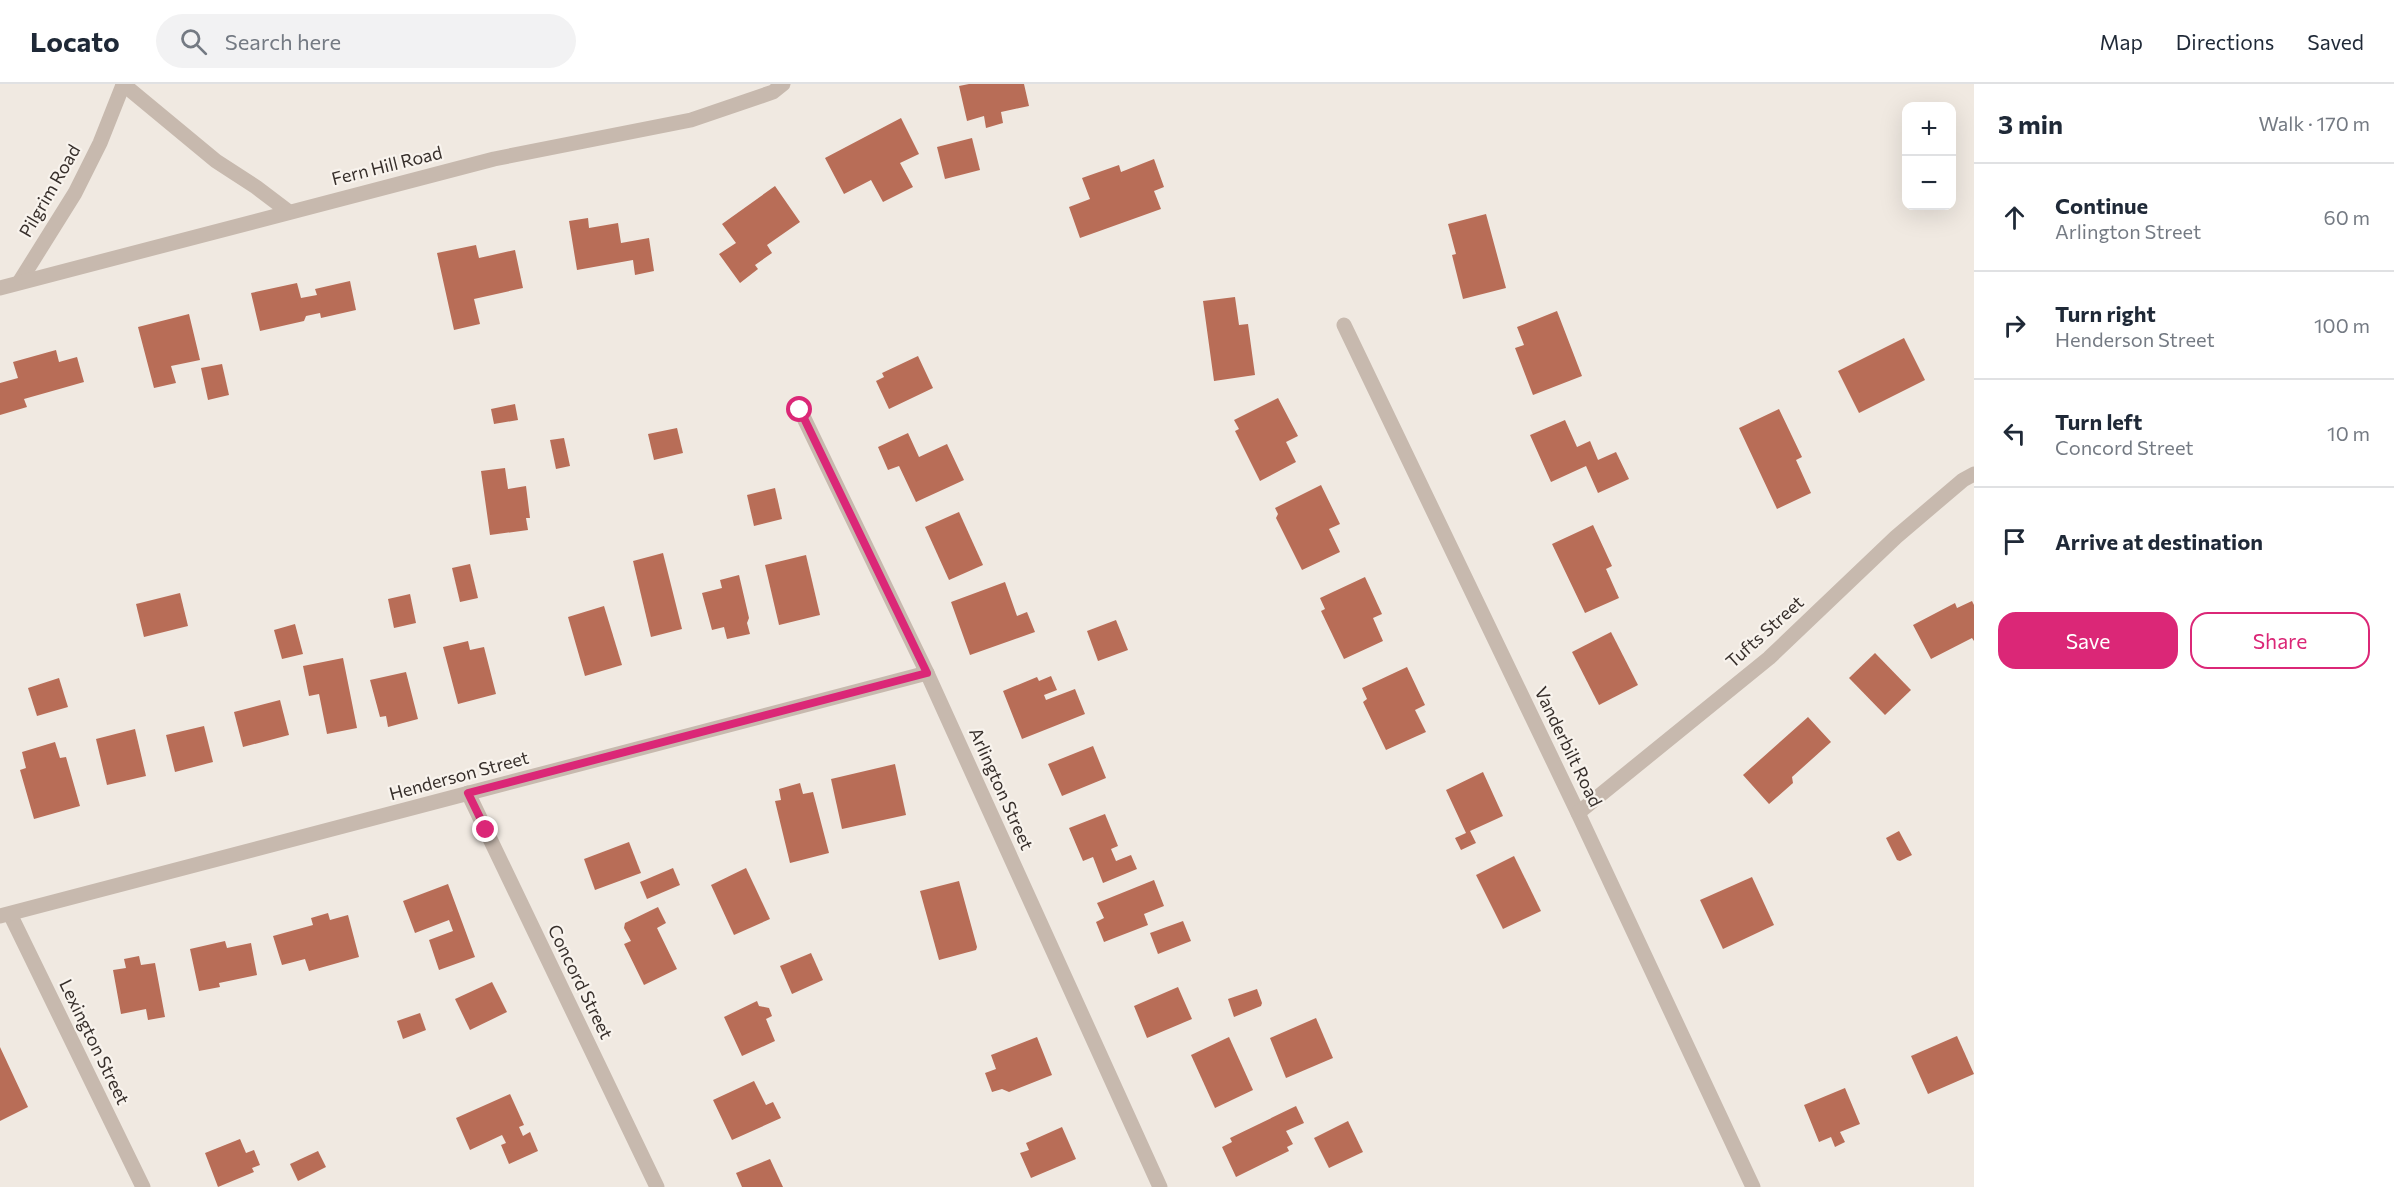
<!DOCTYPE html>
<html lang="en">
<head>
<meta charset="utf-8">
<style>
  :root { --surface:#fff; --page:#f2f2f3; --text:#1f2937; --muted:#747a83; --line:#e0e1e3; --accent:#db2777 }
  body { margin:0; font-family:Commissioner,sans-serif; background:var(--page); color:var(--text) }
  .controls { position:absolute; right:18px; top:18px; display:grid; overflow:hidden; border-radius:12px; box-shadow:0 6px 24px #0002 }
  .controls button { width:54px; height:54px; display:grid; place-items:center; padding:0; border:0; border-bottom:2px solid var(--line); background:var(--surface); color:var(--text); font:30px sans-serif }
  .stop { position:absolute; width:18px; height:18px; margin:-14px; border:4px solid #db2777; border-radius:50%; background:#fff }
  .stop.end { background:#db2777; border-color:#fff; box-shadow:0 2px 6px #0008 }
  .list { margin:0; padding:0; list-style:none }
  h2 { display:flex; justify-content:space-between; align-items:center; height:78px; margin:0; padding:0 24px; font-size:26px }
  h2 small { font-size:20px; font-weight:400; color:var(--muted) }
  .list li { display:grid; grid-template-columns:39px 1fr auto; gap:18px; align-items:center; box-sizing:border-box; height:108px; padding:0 24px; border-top:2px solid var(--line) }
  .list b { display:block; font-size:22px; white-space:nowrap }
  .list p { margin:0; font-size:20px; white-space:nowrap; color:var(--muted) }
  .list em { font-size:20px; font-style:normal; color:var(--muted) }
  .actions { display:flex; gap:12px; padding:18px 24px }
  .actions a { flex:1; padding:14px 0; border:2px solid var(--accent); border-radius:18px; text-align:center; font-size:21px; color:var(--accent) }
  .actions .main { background:var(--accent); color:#fff }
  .icon { flex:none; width:33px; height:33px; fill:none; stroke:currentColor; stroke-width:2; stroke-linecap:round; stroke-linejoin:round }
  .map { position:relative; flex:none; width:1974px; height:1103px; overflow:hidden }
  header { display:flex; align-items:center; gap:36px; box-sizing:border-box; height:84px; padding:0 30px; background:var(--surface); border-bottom:2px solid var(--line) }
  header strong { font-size:28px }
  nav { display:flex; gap:33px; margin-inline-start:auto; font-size:21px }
  .search { width:420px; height:54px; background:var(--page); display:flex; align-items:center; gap:15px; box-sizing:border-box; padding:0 21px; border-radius:33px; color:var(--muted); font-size:22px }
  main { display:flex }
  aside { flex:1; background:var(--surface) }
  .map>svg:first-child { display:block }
  .building { fill:#b86d57 }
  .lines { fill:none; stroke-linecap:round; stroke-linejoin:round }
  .street { stroke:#c7b9ae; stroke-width:15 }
  .route { stroke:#db2777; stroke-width:8 }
  .labels { text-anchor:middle; stroke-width:4.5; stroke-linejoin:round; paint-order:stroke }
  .street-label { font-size:18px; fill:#372f2b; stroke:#f8f3ed }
</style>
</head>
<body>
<header>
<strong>Locato</strong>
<div class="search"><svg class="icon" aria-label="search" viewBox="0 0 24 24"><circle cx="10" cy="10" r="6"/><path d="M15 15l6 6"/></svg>Search here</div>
<nav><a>Map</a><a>Directions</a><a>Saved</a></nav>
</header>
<main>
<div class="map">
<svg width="1974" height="1103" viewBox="0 0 1974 1103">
  <rect width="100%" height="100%" fill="#f0e9e1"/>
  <g class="building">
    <polygon points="969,0 1024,0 1029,22 1001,28 1003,39 986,44 984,32 967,37 959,2"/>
    <polygon points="901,34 919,70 900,79 913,103 883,118 871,96 844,110 825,74"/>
    <polygon points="972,54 980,86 945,95 937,63"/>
    <polygon points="1154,75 1164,103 1154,107 1161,125 1080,154 1069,123 1090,115 1082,94 1119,81 1121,88"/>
    <polygon points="775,102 800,138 767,161 772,169 755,181 758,185 740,199 719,170 736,159 722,140"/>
    <polygon points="1486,130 1506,204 1463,215 1452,171 1456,170 1448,140"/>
    <polygon points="588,134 589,144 618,139 621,159 649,154 654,187 635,191 633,176 577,186 569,137"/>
    <polygon points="476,161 479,174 515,166 523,204 474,215 480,240 454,246 437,169"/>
    <polygon points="350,197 356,226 321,234 320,229 306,232 304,237 260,247 251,209 297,199 301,214 317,211 315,205"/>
    <polygon points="1235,213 1239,241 1248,240 1255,291 1214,297 1203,217"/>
    <polygon points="1557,227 1582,292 1533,311 1515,264 1524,261 1517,243"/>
    <polygon points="189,230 200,276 171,282 176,299 154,304 138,243"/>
    <polygon points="1904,254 1925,296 1859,329 1838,287"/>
    <polygon points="56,266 59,278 77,273 84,298 24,315 27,323 0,331 0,299 18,294 13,278"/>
    <polygon points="918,272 933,304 889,325 876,297 884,293 882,289"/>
    <polygon points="222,280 229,311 208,316 201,284"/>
    <polygon points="1278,314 1298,352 1286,358 1296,378 1260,397 1235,347 1239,345 1234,336"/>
    <polygon points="515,320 518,336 494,340 491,325"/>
    <polygon points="1779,325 1802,373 1796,376 1811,409 1777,425 1739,344"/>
    <polygon points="1565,336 1577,363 1590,357 1598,376 1616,368 1629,395 1598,409 1586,382 1551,398 1530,351"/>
    <polygon points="677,344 683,369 654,376 648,350"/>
    <polygon points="908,349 919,373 947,360 964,396 916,418 899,382 888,386 878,363"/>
    <polygon points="564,354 570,382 556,385 550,356"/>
    <polygon points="505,384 508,405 526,402 530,434 526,434 528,446 490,451 481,387"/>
    <polygon points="1321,401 1340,440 1329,445 1340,468 1302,486 1276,434 1278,430 1275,424"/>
    <polygon points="775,404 782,435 754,442 747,411"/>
    <polygon points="959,428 983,481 949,496 925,443"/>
    <polygon points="1593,441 1612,482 1606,485 1619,514 1585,529 1552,460"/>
    <polygon points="663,469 682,545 651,553 633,477"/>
    <polygon points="806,471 820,531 779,541 765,481"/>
    <polygon points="470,480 478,514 460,518 452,484"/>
    <polygon points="739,491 749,534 747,539 750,550 727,555 724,543 712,546 702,509 722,504 720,496"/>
    <polygon points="1365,493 1382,530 1373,534 1383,557 1344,575 1321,527 1325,525 1320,514"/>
    <polygon points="1005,498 1017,532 1027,528 1035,548 970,571 951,518"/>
    <polygon points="180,509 188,542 144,553 136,520"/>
    <polygon points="410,510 416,539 394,544 388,515"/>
    <polygon points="1972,517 1974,521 1974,557 1972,554 1931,575 1913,541 1955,519 1957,524"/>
    <polygon points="604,522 622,581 585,592 568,533"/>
    <polygon points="1116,536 1128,566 1098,577 1087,547"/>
    <polygon points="295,540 303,570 282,575 274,546"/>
    <polygon points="1611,548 1638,601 1599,621 1572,568"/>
    <polygon points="468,557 470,566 484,563 496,610 458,620 443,563"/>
    <polygon points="1875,569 1911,606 1885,631 1849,594"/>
    <polygon points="343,574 357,644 327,650 319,610 309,612 303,582"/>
    <polygon points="1407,583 1425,621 1415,626 1426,648 1386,666 1363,618 1367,615 1362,604"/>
    <polygon points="406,588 418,635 388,643 386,632 380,633 370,596"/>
    <polygon points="1051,592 1057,606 1044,611 1046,616 1075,605 1085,630 1022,655 1003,607 1037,593 1039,597"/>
    <polygon points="59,594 68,623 37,632 28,604"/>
    <polygon points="280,616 289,651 243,663 234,628"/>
    <polygon points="1808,633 1831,658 1792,693 1793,699 1769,720 1743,691"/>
    <polygon points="204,642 213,678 175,688 166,651"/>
    <polygon points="135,645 146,692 107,701 96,655"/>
    <polygon points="55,658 60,674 66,673 80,722 34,735 20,686 26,684 22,668"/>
    <polygon points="1093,662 1106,694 1062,712 1048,680"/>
    <polygon points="895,680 906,731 842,745 831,695"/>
    <polygon points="1483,688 1503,732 1470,747 1476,759 1461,766 1455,754 1466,749 1446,706"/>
    <polygon points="800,699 803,710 813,708 829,769 790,779 775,717 781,716 779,705"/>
    <polygon points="1105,730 1118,762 1111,765 1116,777 1131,771 1137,785 1103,799 1093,773 1083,777 1069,744"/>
    <polygon points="1899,747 1912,771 1900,777 1897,776 1886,754"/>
    <polygon points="629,758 641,789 595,806 584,775"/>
    <polygon points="1514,772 1541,827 1503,845 1476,791"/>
    <polygon points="673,784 680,801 647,815 640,798"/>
    <polygon points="746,784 770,835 734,851 711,801"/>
    <polygon points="1752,793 1774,841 1723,865 1700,816"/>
    <polygon points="1154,796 1164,822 1144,830 1148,841 1104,858 1096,838 1104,834 1097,819"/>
    <polygon points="959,797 977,863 976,866 939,876 920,807"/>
    <polygon points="448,800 475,873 439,886 429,856 453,847 449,836 415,849 403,817"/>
    <polygon points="658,823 666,839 657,844 677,885 644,901 624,860 631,857 624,844 625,839"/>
    <polygon points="328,829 330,836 348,831 359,873 309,887 305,875 282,881 273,852 313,841 311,834"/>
    <polygon points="1183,837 1191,857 1158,870 1150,849"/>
    <polygon points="225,857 227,864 251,859 257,891 219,899 220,903 199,907 190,865"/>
    <polygon points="811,869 823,896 792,910 780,882"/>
    <polygon points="139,872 141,881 155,879 165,933 148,936 146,925 121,930 113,886 126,884 124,875"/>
    <polygon points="492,898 507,928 470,946 455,915"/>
    <polygon points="1178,903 1192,935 1147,954 1134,922"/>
    <polygon points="1257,905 1262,919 1261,922 1234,933 1228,915"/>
    <polygon points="757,917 759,922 769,924 772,932 766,935 775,957 742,972 724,933"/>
    <polygon points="420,929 426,946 403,955 397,937"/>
    <polygon points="1316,934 1333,974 1286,994 1270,954"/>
    <polygon points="1957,952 1974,990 1928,1010 1911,972"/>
    <polygon points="1037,953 1052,991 1009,1008 1002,1005 992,1008 985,989 996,985 991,971"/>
    <polygon points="1229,953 1253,1006 1215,1024 1191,971"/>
    <polygon points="0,963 28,1023 0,1037"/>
    <polygon points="754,997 766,1021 773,1018 781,1034 732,1056 713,1016"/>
    <polygon points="1845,1004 1860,1040 1840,1048 1845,1058 1835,1063 1831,1053 1819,1058 1804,1021"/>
    <polygon points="510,1010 524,1041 519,1043 523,1052 530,1048 538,1067 509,1080 501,1061 506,1059 502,1051 470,1066 456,1034"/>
    <polygon points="1296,1022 1304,1039 1286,1047 1293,1060 1287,1063 1289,1067 1236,1093 1222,1063 1232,1058 1230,1054"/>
    <polygon points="1348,1037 1363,1068 1329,1084 1314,1054"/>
    <polygon points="1062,1043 1076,1075 1031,1094 1020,1069 1029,1066 1026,1059"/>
    <polygon points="240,1055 246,1069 254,1066 260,1081 252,1084 254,1088 218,1103 205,1069"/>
    <polygon points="318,1067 326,1083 298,1097 290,1080"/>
    <polygon points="770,1075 783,1103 742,1103 736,1089"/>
  </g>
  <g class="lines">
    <g class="street">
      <polyline points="123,0 216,77 256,103 289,128"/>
      <polyline points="20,197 75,109 100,59 123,1"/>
      <polyline points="0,204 494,75 691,36 773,8 783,0"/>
      <polyline points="1344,241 1578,729 1753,1103"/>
      <polyline points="800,326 927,589 1160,1103"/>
      <polyline points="468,709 657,1103"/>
      <polyline points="1578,729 1769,574 1896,453 1963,396 1974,390"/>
      <polyline points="10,830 143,1103"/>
      <polyline points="0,832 927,589"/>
    </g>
  </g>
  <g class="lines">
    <polyline class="route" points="486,746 468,709 927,589 800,326"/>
  </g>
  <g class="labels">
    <g class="street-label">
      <text transform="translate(387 82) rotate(-14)" y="6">Fern Hill Road</text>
      <text transform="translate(50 107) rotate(-60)" y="6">Pilgrim Road</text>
      <text transform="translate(1765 548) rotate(-42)" y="6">Tufts Street</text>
      <text transform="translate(1568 663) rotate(64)" y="6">Vanderbilt Road</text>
      <text transform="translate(459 692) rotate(-15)" y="6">Henderson Street</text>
      <text transform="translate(1001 705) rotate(66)" y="6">Arlington Street</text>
      <text transform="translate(580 898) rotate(64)" y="6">Concord Street</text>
      <text transform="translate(94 958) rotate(64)" y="6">Lexington Street</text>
    </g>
  </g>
</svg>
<div class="controls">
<button>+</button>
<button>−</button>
</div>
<div class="stop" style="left:800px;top:326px"></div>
<div class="stop end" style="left:486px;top:746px"></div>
</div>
<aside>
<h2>3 min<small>Walk · 170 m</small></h2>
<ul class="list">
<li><svg class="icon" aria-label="ahead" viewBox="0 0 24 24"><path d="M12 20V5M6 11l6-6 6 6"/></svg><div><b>Continue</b><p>Arlington Street</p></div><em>60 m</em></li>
<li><svg class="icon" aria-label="right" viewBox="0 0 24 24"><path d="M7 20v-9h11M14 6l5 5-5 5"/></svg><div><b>Turn right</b><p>Henderson Street</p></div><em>100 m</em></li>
<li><svg class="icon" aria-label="left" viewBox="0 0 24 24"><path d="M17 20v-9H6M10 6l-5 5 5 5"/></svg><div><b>Turn left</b><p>Concord Street</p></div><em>10 m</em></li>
<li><svg class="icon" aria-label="arrive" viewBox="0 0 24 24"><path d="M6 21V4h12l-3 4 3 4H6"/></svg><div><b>Arrive at destination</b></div></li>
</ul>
<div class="actions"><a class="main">Save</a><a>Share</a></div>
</aside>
</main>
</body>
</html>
